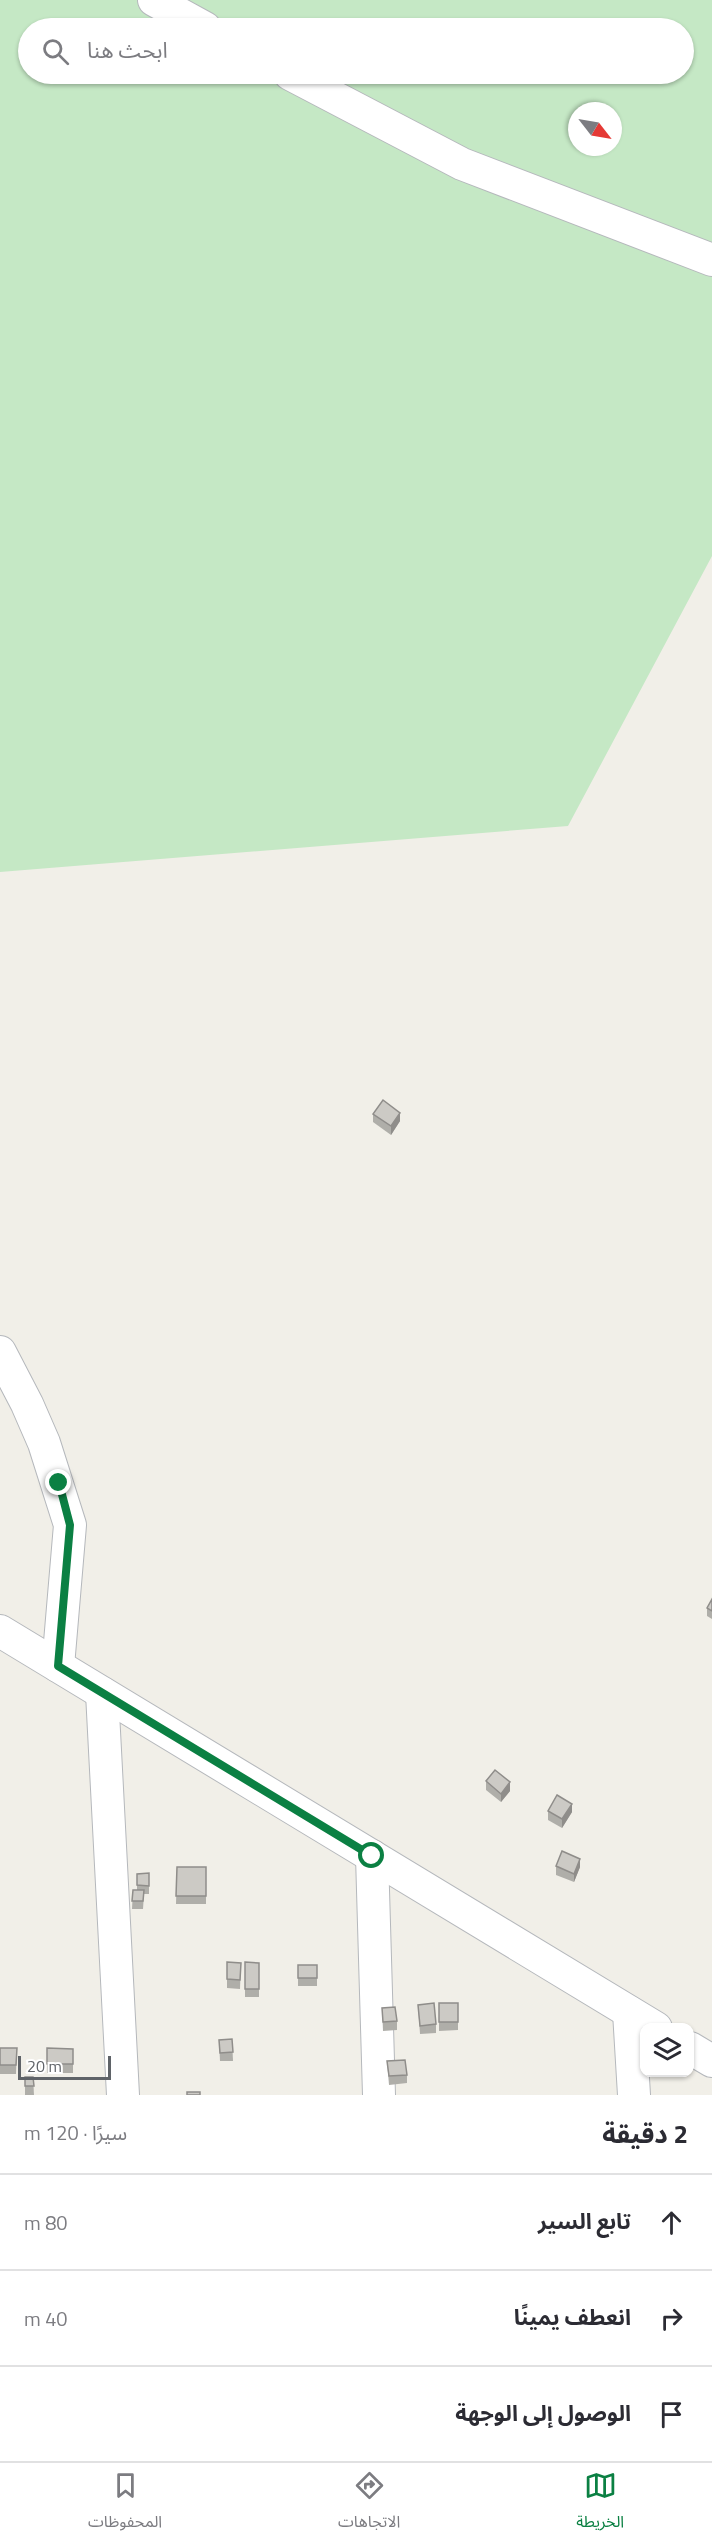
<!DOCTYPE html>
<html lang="ar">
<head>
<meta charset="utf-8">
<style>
  :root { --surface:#fff; --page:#f2f2f3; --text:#2b2b33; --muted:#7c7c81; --line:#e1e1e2; --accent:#0b8043 }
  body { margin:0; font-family:"Titillium Web","Noto Sans Arabic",sans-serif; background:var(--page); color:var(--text); direction:rtl }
  .controls { position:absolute; right:18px; bottom:18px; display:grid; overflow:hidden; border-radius:12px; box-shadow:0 2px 4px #0004 }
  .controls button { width:54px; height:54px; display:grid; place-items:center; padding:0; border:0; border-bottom:2px solid var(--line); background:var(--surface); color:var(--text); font:30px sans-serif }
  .compass { position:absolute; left:568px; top:102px; width:54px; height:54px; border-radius:50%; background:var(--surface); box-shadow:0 2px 4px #0004; rotate:121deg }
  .scale { position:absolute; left:18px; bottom:15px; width:93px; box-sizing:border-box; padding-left:6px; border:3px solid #5f6368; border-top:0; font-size:16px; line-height:21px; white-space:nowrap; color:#5f6368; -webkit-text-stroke:4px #fff; paint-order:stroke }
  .stop { position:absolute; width:18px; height:18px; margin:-14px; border:4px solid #0b8043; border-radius:50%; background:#fff }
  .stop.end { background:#0b8043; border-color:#fff; box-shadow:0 2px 6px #0008 }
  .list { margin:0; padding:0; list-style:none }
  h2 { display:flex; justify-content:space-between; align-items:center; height:78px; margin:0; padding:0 24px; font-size:26px }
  h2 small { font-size:20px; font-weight:400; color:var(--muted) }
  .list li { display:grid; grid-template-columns:39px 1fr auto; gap:18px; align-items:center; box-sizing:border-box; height:96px; padding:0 24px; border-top:2px solid var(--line) }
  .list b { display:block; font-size:22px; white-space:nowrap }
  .list em { font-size:20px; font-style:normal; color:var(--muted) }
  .icon { flex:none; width:33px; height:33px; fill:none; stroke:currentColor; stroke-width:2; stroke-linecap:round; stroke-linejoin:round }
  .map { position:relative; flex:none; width:712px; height:2095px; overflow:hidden; direction:ltr }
  .search { position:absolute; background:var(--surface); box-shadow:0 2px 4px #0004; left:18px; right:18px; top:18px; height:66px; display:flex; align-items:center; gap:15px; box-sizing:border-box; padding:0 21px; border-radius:33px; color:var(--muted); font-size:22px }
  .sheet { height:366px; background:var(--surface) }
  nav { display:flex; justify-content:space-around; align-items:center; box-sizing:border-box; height:84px; border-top:2px solid var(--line); background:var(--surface); font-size:16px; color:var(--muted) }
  nav a { display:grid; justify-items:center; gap:3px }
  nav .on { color:var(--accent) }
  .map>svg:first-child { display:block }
  .green { fill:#c5e8c5; fill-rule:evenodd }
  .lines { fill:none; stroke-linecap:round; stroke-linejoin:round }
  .minor-casing { stroke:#b5b8bc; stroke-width:34 }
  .minor { stroke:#fff; stroke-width:32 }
  .wall { fill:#afaea9 }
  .shaded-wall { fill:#8f8d8a }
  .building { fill:#cccac5; stroke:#8f8d8a; stroke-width:1.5 }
  .route { stroke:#0b8043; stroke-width:8 }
</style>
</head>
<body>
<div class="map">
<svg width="712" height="2095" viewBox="0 0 712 2095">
  <rect width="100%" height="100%" fill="#f1efe8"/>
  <path class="green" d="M0 0H712V556L568 826 0 872ZM28 28H684V74H28ZM577 111H613V147H577Z"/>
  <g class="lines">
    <defs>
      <g id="minor">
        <polyline points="154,0 205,28"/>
        <polyline points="290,74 462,164 712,260"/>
        <polyline points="0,1352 27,1404 44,1443 70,1525 58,1666"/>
        <polyline points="0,1631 656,2028"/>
        <polyline points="102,1693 123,2095"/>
        <polyline points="372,1856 379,2095"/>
        <polyline points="629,2012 634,2095"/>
        <polyline points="690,2048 712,2061"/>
      </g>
    </defs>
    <use href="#minor" class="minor-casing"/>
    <use href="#minor" class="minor"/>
  </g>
  <g class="wall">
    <polygon points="373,1114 400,1121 391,1135 373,1122"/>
    <polygon points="712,1599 712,1619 707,1616 707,1608"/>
    <polygon points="486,1781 510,1791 501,1802 486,1790"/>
    <polygon points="548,1811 572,1812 562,1828 548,1820"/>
    <polygon points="556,1866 580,1867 574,1882 556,1875"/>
    <polygon points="177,1867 206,1867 206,1904 176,1904"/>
    <polygon points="149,1873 149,1894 144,1894 143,1909 132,1909 133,1890 137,1890 137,1874"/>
    <polygon points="227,1962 241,1963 240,1989 227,1988"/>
    <polygon points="245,1962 259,1963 259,1997 245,1997"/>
    <rect x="298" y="1965" width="19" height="21"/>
    <polygon points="439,2003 458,2003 458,2030 439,2031"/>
    <polygon points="418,2005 436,2024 436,2033 420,2034"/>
    <polygon points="382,2008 397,2021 397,2030 383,2031"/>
    <polygon points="232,2039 233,2061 220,2061 219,2040"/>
    <polygon points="0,2048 17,2048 16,2074 0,2074"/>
    <polygon points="47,2048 73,2049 73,2073 47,2073"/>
    <polygon points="387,2061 407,2075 407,2083 389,2085"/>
    <polygon points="25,2077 33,2077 34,2095 25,2095"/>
  </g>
  <g class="shaded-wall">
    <polygon points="400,1113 400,1121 391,1135 391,1126"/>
    <polygon points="510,1782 510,1791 501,1802 501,1794"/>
    <polygon points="572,1804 572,1812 562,1828 562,1819"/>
    <polygon points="580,1859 580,1867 574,1882 574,1874"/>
  </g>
  <g class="building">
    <polygon points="383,1100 400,1113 391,1126 373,1114"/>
    <polygon points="712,1599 712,1611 707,1608"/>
    <polygon points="495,1770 510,1782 501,1794 486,1781"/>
    <polygon points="557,1795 572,1804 562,1819 548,1811"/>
    <polygon points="562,1851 580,1859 574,1874 556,1866"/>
    <polygon points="177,1867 206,1867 206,1896 176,1896"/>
    <polygon points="149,1873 149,1886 137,1885 137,1874"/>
    <polygon points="133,1890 144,1890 143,1901 132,1901"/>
    <polygon points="227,1962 241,1963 240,1980 227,1979"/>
    <polygon points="245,1962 259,1963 259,1989 245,1989"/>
    <rect x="298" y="1965" width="19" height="13"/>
    <polygon points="434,2003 436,2024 420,2026 418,2005"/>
    <rect x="439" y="2003" width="19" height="19"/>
    <polygon points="395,2007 397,2021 383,2022 382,2008"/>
    <polygon points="232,2039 233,2052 220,2053 219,2040"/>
    <polygon points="0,2048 17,2048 16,2065 0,2065"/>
    <polygon points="47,2048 73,2049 73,2064 47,2064"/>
    <polygon points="405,2060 407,2075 389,2076 387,2061"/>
    <polygon points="25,2077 33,2077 34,2086 25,2086"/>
    <rect x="187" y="2092" width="13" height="3"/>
  </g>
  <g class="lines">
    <polyline class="route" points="59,1483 70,1525 58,1666 372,1856"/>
  </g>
</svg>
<div class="controls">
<button><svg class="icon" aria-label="layers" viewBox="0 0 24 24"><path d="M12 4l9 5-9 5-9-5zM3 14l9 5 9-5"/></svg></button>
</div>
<svg class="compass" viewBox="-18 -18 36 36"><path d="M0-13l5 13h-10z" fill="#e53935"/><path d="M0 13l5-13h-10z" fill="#7c7c81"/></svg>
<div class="scale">20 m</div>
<div class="stop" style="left:372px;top:1856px"></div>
<div class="stop end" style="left:59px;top:1483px"></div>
<div class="search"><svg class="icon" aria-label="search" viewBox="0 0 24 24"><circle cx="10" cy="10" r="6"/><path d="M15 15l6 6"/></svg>ابحث هنا</div>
</div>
<section class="sheet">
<h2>2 دقيقة<small>سيرًا · 120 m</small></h2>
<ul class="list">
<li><svg class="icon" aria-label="ahead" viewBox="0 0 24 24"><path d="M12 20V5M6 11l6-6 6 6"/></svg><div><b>تابع السير</b></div><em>80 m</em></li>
<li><svg class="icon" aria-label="right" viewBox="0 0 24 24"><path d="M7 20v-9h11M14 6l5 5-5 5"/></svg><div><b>انعطف يمينًا</b></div><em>40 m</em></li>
<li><svg class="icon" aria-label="arrive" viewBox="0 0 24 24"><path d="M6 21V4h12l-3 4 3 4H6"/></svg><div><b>الوصول إلى الوجهة</b></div></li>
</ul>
</section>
<nav>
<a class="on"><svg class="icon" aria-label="map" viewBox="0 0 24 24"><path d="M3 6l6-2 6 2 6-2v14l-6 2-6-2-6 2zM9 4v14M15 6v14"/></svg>الخريطة</a>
<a><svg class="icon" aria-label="directions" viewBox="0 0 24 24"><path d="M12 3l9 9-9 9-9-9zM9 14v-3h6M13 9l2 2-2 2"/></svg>الاتجاهات</a>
<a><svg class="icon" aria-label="saved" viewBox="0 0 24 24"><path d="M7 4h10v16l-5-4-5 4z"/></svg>المحفوظات</a>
</nav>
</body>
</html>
